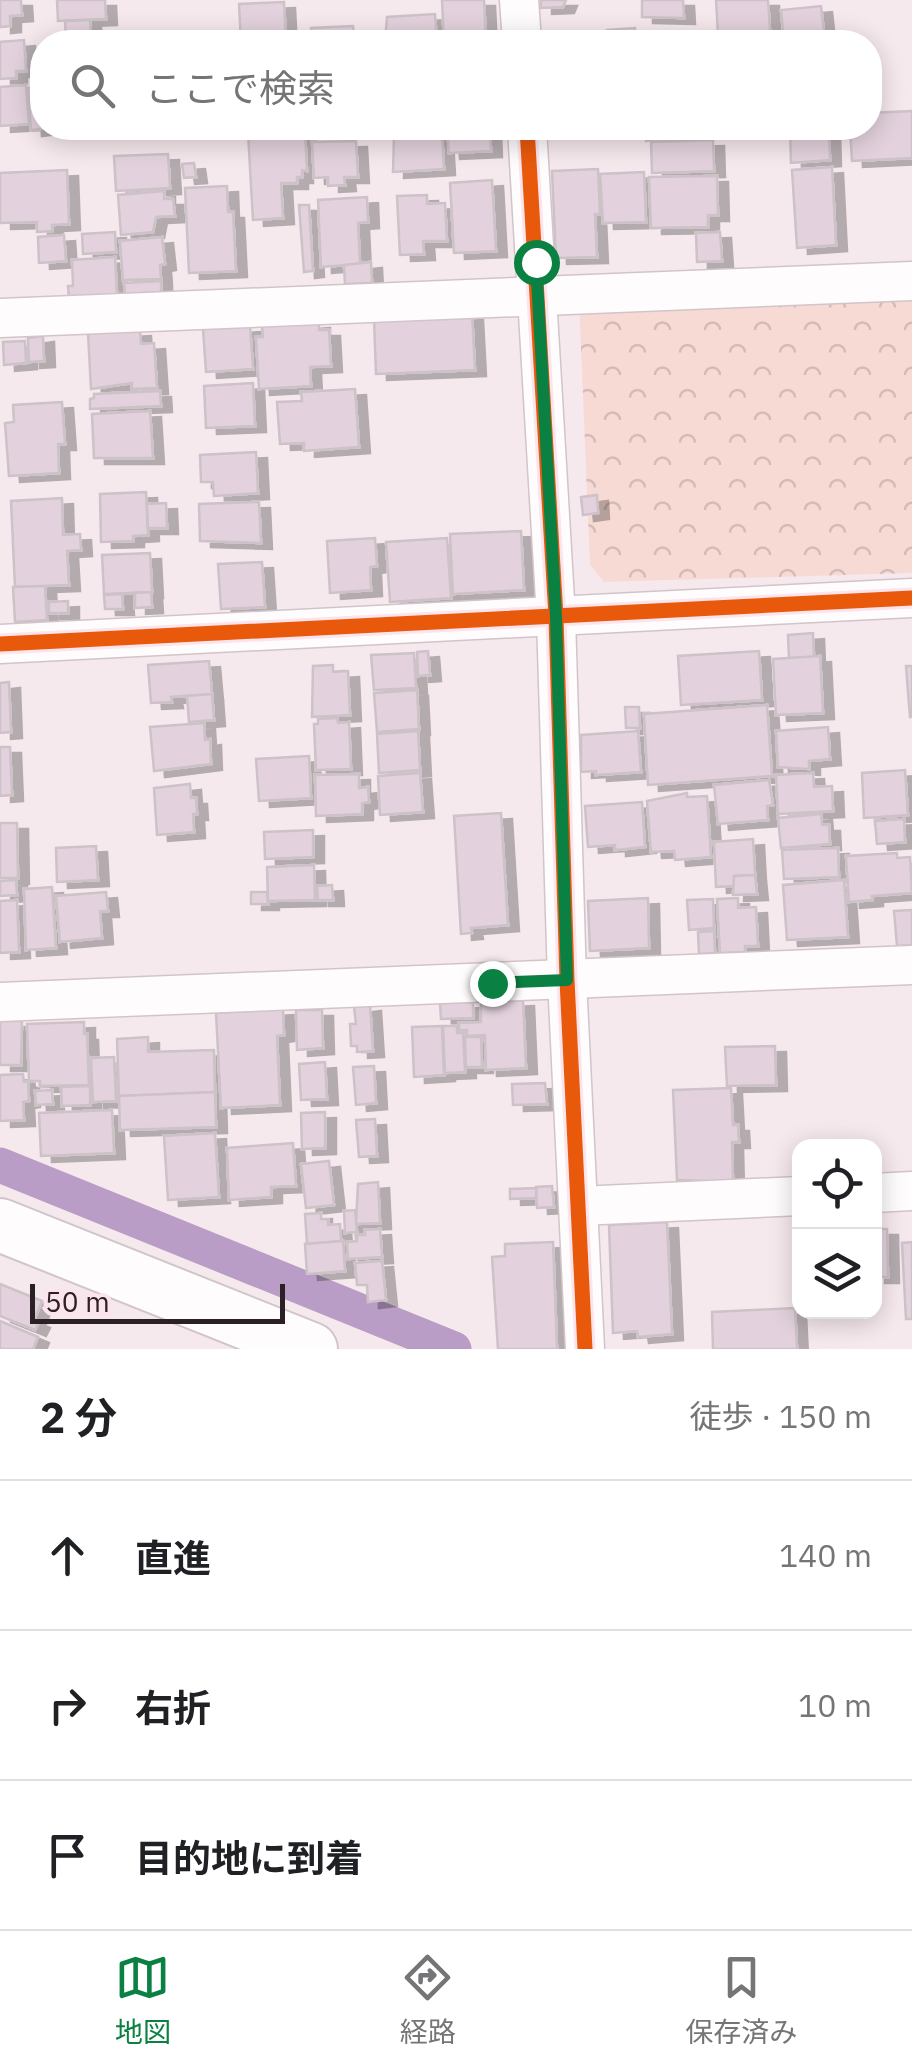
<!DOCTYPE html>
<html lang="ja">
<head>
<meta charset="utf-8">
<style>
  :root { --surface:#fff; --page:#f6f6f6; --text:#202124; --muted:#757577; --line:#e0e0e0; --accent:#0b8043 }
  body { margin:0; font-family:"IBM Plex Sans","Noto Sans JP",sans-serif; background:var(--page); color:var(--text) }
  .controls { position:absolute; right:30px; bottom:30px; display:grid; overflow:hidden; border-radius:20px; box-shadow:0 5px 25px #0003 }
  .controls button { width:90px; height:90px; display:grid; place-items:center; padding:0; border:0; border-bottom:2px solid var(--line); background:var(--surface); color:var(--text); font:50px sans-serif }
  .scale { position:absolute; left:30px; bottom:25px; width:255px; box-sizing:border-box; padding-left:10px; border:5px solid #2b2024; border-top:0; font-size:28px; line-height:35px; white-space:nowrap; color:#2b2024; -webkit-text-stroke:8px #fbe4ec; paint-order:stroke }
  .stop { position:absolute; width:30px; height:30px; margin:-22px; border:8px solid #0b8043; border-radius:50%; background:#fff }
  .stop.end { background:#0b8043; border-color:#fff; box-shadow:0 2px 10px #0008 }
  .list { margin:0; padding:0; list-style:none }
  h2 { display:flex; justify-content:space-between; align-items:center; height:130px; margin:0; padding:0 40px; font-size:42px }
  h2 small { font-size:32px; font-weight:400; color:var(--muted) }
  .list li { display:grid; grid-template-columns:65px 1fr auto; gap:30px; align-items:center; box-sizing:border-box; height:150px; padding:0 40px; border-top:2px solid var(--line) }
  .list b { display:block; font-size:38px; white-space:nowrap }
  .list em { font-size:32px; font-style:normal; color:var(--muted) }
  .icon { flex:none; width:55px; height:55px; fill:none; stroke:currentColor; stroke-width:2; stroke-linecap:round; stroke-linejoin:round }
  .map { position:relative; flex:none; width:912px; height:1349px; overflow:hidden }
  .search { position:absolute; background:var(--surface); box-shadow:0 5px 25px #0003; left:30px; right:30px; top:30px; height:110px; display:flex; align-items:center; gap:25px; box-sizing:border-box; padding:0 35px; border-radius:40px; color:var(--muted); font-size:38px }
  .sheet { height:580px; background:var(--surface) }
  nav { display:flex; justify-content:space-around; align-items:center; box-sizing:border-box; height:140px; border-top:2px solid var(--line); background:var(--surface); font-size:28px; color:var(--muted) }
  nav a { display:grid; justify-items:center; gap:5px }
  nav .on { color:var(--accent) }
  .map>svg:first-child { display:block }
  .park { fill:url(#park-crowns) }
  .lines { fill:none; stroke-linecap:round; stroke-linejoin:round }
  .canal { stroke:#ba9dc6; stroke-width:35 }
  .building { fill:#e3d2dd; stroke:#cdc2c8; stroke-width:2.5; filter:url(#shadow) }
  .street-casing { stroke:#d1c5c9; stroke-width:41 }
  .secondary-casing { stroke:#d1c5c9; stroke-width:56 }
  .street { stroke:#fefcfc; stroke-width:38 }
  .secondary { stroke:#fefcfc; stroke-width:52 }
  .cycleway-casing { stroke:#fbe4ec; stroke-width:21 }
  .cycleway { stroke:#e8590c; stroke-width:15 }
  .route { stroke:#0b8043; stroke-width:12 }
</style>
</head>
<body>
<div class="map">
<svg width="912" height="1349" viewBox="0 0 912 1349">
  <defs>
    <pattern id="park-crowns" width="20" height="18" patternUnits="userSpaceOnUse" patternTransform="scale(2.5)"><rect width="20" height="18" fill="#f8dad5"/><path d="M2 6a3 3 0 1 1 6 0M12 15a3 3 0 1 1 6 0" fill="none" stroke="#d5bbb7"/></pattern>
    <filter id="shadow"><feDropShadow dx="11" dy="6" stdDeviation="0" flood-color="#0004"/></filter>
  </defs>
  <rect width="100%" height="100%" fill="#f6e9ed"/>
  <polygon class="park" points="912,276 912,573 604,582 590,565 579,298"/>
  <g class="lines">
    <polyline class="canal" points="0,1165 454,1349"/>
  </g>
  <g class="building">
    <polygon points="0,0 21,0 22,15 10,16 10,26 0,27"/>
    <polygon points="57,0 105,0 106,19 58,21"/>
    <polygon points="442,0 484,0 486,42 444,42"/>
    <polygon points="541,0 566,0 563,7 541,8"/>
    <polygon points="642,0 683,0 684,18 642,17"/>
    <polygon points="716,0 768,0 770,31 718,35"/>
    <polygon points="284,2 286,42 241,42 239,4"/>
    <polygon points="821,6 825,42 784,42 781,10"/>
    <polygon points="435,14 437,42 385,42 387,17"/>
    <polygon points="90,20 91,42 66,42 65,21"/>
    <polygon points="353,26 354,42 312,42 311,28"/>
    <polygon points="635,28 636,42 607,42 607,30"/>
    <polygon points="24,40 26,71 16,71 16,78 0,79 0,42"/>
    <polygon points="26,85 29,124 0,126 0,87"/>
    <polygon points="42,87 42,128 47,128 31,130 28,88"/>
    <polygon points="912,111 912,158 852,161 850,128 870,128 870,113"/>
    <polygon points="447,128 490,128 491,151 449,153"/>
    <polygon points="646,128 673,128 674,136 646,141"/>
    <polygon points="790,128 829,128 830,160 791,163"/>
    <polygon points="305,131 307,171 302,170 302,177 297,177 297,183 281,183 283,218 253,220 248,133"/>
    <polygon points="442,134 444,169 393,172 394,136"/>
    <polygon points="713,140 714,171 652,173 651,142"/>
    <polygon points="356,141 358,177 344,177 345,185 328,186 328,177 314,178 312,142"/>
    <polygon points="168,154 170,188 116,191 114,156"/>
    <polygon points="194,163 196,177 184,178 182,164"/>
    <polygon points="832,167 836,245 797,248 792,170"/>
    <polygon points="598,169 600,214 595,214 597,257 556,258 552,171"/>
    <polygon points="67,170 69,224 52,225 52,231 37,232 37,222 0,223 0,173"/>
    <polygon points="644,172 646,222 603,223 600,174"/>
    <polygon points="717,176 718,215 708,215 708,227 651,228 649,177"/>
    <polygon points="492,180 496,251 454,253 450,183"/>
    <polygon points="227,186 228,212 233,212 236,271 189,273 185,188"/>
    <polygon points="164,191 164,199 173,199 175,216 156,217 153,232 121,235 118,195"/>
    <polygon points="427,195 427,204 445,203 447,241 423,241 424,254 400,255 397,196"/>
    <polygon points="367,197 368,222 358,223 360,264 321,267 318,200"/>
    <polygon points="299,205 309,205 313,271 304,272"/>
    <polygon points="115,232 116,252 83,254 82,234"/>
    <polygon points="720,232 722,261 697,262 696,233"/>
    <polygon points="64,235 66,261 39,263 38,237"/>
    <polygon points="162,237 165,264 160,265 161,279 123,280 120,241"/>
    <polygon points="115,257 117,294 69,298 68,286 73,286 72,260"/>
    <polygon points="371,262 372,283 345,284 344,265"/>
    <polygon points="161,281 161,292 125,294 124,283"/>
    <polygon points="472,314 475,370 376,374 374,319"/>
    <polygon points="319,322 319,330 329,330 331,366 310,367 311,386 259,389 256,337 263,337 262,326"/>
    <polygon points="250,326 253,369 206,372 203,329"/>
    <polygon points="140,330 141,344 154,343 157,388 132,389 132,383 91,389 88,333"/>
    <polygon points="43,336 44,361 29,362 28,338"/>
    <polygon points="25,341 26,363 4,365 3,342"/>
    <polygon points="253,383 255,426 206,428 204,386"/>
    <polygon points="355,389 359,447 304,451 304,443 280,444 277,402 302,401 301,392"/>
    <polygon points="160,391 161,406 90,409 90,399 94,398 94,394"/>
    <polygon points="62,402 65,444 58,444 59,473 9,476 5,423 14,422 13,405"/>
    <polygon points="150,411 153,458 94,458 92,414"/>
    <polygon points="256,452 258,493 214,496 213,482 201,482 200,455"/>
    <polygon points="146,492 148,535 133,536 133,541 101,542 100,494"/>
    <polygon points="597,495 598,513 583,515 581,497"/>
    <polygon points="62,498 63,535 80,534 81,550 67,551 69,585 15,587 11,501"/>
    <polygon points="259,502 261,543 200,541 199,504"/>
    <polygon points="166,503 167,528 148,528 147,504"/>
    <polygon points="521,531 524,590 453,594 450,534"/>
    <polygon points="375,538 377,566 370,567 371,590 330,593 327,541"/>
    <polygon points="447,538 451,598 390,602 386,542"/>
    <polygon points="150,553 152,592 104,594 102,555"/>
    <polygon points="262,562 265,607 221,609 218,564"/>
    <polygon points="45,586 47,620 15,622 13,587"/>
    <polygon points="151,592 152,607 135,608 135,593"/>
    <polygon points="122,594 123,609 105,609 104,595"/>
    <polygon points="68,601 68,613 49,613 49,602"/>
    <polygon points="813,633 814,657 789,658 788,635"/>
    <polygon points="428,651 430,675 418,676 417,652"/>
    <polygon points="759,651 762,700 681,705 678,656"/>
    <polygon points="414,653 416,688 374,690 371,655"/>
    <polygon points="820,656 823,713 776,715 773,659"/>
    <polygon points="209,661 212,694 171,697 172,702 151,703 148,665"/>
    <polygon points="333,665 333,672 348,671 350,715 312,717 313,666"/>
    <polygon points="906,666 912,666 912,717 910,717"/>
    <polygon points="9,682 11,732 0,733 0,683"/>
    <polygon points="417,690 419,729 377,732 374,693"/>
    <polygon points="212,694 214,720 189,722 187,696"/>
    <polygon points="767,705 772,776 648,785 644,714"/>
    <polygon points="625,707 639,707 640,728 626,728"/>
    <polygon points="337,718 338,723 349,722 351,769 316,770 314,724 318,724 318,719"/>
    <polygon points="204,723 205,740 210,739 211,764 154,771 150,727"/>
    <polygon points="828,727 830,759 809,761 809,769 778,767 776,731"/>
    <polygon points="418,731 420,770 379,773 377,734"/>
    <polygon points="638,731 641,772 596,775 596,771 581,772 581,735"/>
    <polygon points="0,747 10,747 12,795 0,796"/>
    <polygon points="309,756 311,798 259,801 256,759"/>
    <polygon points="905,770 908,815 864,818 862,773"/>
    <polygon points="420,773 423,812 380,815 378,776"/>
    <polygon points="813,773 814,787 832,786 833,811 778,814 776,775"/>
    <polygon points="359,774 359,788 368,787 369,802 362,803 362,814 316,816 315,775"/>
    <polygon points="769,780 773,805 767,806 768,820 718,824 714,785"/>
    <polygon points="190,784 191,798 196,798 197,814 193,814 194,832 157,835 154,788"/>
    <polygon points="687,793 687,797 707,796 711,857 675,860 674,851 651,852 647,801"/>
    <polygon points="642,802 645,847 615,850 615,845 588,847 585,806"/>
    <polygon points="501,813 508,925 471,928 472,933 461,934 454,816"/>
    <polygon points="821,814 822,825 829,825 830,844 781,848 778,818"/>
    <polygon points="904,819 905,842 877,844 875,821"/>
    <polygon points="0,823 17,823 18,878 0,878"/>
    <polygon points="313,830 313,857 265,859 264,832"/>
    <polygon points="753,839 755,875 734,876 735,886 716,887 714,842"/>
    <polygon points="96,846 98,880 57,882 56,848"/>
    <polygon points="838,848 839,877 784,879 782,850"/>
    <polygon points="897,853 897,858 910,857 912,893 872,896 872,900 849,902 846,856"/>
    <polygon points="314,865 315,900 268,901 267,867"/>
    <polygon points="755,875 757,894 733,895 734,876"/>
    <polygon points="16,880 17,895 0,896 0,881"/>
    <polygon points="844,880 848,937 787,940 783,885"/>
    <polygon points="332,885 333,900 318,900 317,886"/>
    <polygon points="52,887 56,948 26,950 24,889"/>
    <polygon points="106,892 108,911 100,911 102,938 60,942 56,896"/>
    <polygon points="251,892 267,892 268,904 251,904"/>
    <polygon points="648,898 649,948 590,951 588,901"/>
    <polygon points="738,898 738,908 756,907 758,946 745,946 745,952 720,953 717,899"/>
    <polygon points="713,899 714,928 689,930 687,900"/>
    <polygon points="17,900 19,952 0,953 0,901"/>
    <polygon points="912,910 912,945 897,946 894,911"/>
    <polygon points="714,931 715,953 699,954 698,932"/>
    <polygon points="523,1000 526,1068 486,1070 485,1035 467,1036 467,1030 459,1030 459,1023 481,1022 481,1002"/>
    <polygon points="473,1002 473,1018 441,1019 440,1003"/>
    <polygon points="370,1005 373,1051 357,1052 357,1046 351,1046 350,1024 356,1024 354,1007"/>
    <polygon points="283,1009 284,1035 277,1036 280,1105 221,1108 216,1013"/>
    <polygon points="296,1010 322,1010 323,1048 297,1050"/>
    <polygon points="0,1021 22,1021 21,1065 0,1065"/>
    <polygon points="84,1022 84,1034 87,1034 89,1085 40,1086 40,1081 29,1081 27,1024"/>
    <polygon points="442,1026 444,1075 414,1077 412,1027"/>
    <polygon points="443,1026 457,1026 457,1033 463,1033 465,1072 445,1073"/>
    <polygon points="148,1037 148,1052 214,1050 215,1092 119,1096 117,1039"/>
    <polygon points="465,1037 481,1037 482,1067 466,1067"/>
    <polygon points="775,1046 776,1085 727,1086 725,1047"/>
    <polygon points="114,1057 116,1101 93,1102 91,1058"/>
    <polygon points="325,1062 327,1099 301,1100 299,1064"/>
    <polygon points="374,1066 376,1103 356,1105 353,1067"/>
    <polygon points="23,1074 24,1082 28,1082 29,1101 23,1102 24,1120 0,1121 0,1075"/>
    <polygon points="545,1083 547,1104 513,1105 512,1084"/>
    <polygon points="90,1086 90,1105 62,1106 61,1087"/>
    <polygon points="731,1088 733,1125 738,1125 739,1142 732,1142 733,1182 677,1180 673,1090"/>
    <polygon points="52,1090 53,1104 36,1105 35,1091"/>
    <polygon points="215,1092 216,1127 120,1130 119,1096"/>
    <polygon points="112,1110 114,1153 41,1156 39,1113"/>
    <polygon points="325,1112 325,1148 302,1149 301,1113"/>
    <polygon points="375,1119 377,1156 359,1157 356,1120"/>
    <polygon points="215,1133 219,1197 168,1200 164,1136"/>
    <polygon points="293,1143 296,1186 271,1187 271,1197 229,1200 227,1148"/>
    <polygon points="329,1161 334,1205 306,1208 301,1164"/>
    <polygon points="378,1182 380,1223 356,1224 358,1184"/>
    <polygon points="552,1186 554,1207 537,1208 536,1187"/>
    <polygon points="536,1188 536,1198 510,1199 510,1189"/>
    <polygon points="355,1210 357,1232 345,1233 344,1211"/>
    <polygon points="321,1213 321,1219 328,1219 328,1225 340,1224 341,1241 307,1244 305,1214"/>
    <polygon points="667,1222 672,1334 638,1337 637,1331 613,1333 609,1225"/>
    <polygon points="380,1229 382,1257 348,1259 347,1242 357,1241 357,1235 365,1235 365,1230"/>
    <polygon points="874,1229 887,1229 888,1277 874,1277"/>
    <polygon points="343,1241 345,1271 307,1274 305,1244"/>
    <polygon points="553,1242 557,1349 498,1349 492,1257 505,1256 505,1244"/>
    <polygon points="912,1242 912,1319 906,1319 902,1243"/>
    <polygon points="382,1261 386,1300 368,1302 367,1285 357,1285 355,1263"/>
    <polygon points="0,1284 42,1301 34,1320 39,1322 35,1330 0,1316"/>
    <polygon points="795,1308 797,1349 713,1349 712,1312"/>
    <polygon points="0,1321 38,1337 33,1349 0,1349"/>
  </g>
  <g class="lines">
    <defs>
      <g id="street">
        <polyline points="519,0 522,42"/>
        <polyline points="527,128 556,617 567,980 585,1349"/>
        <polyline points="0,318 912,281"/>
        <polyline points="0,644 912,598"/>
        <polyline points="0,1002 912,965"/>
        <polyline points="874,1193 912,1191"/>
        <polyline points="579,1206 800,1196"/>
      </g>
      <polyline id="secondary" points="0,1225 311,1349"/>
    </defs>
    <use href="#street" class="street-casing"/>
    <use href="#secondary" class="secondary-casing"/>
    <use href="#street" class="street"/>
    <use href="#secondary" class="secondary"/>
    <defs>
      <g id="cycleway">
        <polyline points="527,128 556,617 567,980 585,1349"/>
        <polyline points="0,644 912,598"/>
      </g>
    </defs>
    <use href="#cycleway" class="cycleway-casing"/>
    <use href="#cycleway" class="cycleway"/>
  </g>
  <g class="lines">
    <polyline class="route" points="492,983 567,980 556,617 536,262"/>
  </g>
</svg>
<div class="controls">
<button><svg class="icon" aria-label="locate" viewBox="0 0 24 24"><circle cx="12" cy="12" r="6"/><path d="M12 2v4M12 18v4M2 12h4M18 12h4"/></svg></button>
<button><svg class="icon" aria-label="layers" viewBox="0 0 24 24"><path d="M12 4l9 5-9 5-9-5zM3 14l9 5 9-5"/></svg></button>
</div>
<div class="scale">50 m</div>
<div class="stop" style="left:536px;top:262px"></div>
<div class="stop end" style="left:492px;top:983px"></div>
<div class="search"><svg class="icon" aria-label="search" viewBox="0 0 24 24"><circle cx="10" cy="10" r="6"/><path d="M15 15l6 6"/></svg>ここで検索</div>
</div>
<section class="sheet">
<h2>2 分<small>徒歩 · 150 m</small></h2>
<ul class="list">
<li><svg class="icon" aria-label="ahead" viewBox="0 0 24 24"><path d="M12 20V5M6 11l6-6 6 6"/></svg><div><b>直進</b></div><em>140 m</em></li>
<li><svg class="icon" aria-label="right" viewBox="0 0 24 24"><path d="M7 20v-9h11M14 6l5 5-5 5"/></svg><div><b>右折</b></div><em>10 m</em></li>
<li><svg class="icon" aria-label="arrive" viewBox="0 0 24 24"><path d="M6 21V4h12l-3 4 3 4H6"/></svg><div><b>目的地に到着</b></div></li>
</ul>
</section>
<nav>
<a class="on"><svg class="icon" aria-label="map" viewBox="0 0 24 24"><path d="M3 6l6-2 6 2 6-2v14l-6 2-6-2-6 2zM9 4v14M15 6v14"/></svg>地図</a>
<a><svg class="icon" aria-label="directions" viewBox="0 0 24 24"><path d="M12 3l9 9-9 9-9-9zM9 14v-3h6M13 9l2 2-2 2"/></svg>経路</a>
<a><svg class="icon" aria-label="saved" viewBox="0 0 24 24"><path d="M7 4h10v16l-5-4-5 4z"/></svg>保存済み</a>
</nav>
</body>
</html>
